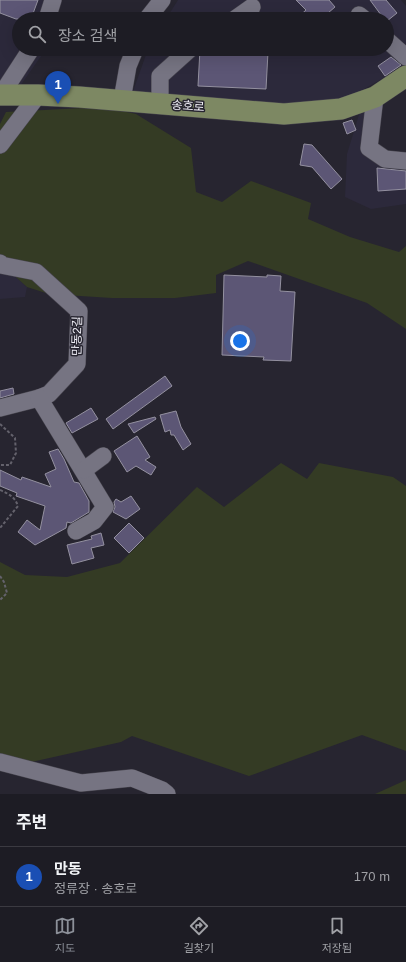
<!DOCTYPE html>
<html lang="ko">
<head>
<meta charset="utf-8">
<style>
  :root { --surface:#1d1c24; --page:#25252c; --text:#f1f3f6; --muted:#a0a1a6; --line:#3b3a41; --accent:#8c9099 }
  body { margin:0; font-family:Helvetica,"Noto Sans KR",sans-serif; background:var(--page); color:var(--text) }
  .you { position:absolute; left:240px; top:341px; width:14px; height:14px; margin:-10px; border:3px solid #fff; border-radius:50%; background:#1a73e8; box-shadow:0 0 0 6px #1a73e833 }
  .badge { display:grid; place-items:center; width:26px; height:26px; border-radius:50%; background:var(--accent); color:#fff; font-size:13px; font-weight:700 }
  .pin { position:absolute; translate:-50% -33px; filter:drop-shadow(0 1px 2px #0008) }
  .pin::after { content:''; position:absolute; top:21px; width:14px; height:12px; background:inherit; clip-path:polygon(0 0,100% 0,50% 100%) }
  .list { margin:0; padding:0; list-style:none }
  h2 { display:flex; justify-content:space-between; align-items:center; height:52px; margin:0; padding:0 16px; font-size:17px }
  h2 small { font-size:13px; font-weight:400; color:var(--muted) }
  .list li { display:grid; grid-template-columns:26px 1fr auto; gap:12px; align-items:center; box-sizing:border-box; height:60px; padding:0 16px; border-top:1px solid var(--line) }
  .list b { display:block; font-size:15px; white-space:nowrap }
  .list p { margin:0; font-size:13px; white-space:nowrap; color:var(--muted) }
  .list em { font-size:13px; font-style:normal; color:var(--muted) }
  .icon { flex:none; width:22px; height:22px; fill:none; stroke:currentColor; stroke-width:2; stroke-linecap:round; stroke-linejoin:round }
  .map { position:relative; flex:none; width:406px; height:794px; overflow:hidden }
  .search { position:absolute; background:var(--surface); box-shadow:0 4px 16px #0002; left:12px; right:12px; top:12px; height:44px; display:flex; align-items:center; gap:10px; box-sizing:border-box; padding:0 14px; border-radius:22px; color:var(--muted); font-size:15px }
  .sheet { height:112px; background:var(--surface) }
  nav { display:flex; justify-content:space-around; align-items:center; box-sizing:border-box; height:56px; border-top:1px solid var(--line); background:var(--surface); font-size:11px; color:var(--muted) }
  nav a { display:grid; justify-items:center; gap:2px }
  nav .on { color:var(--accent) }
  .map>svg:first-child { display:block }
  .built { fill:#2c293b }
  .green { fill:#343b24 }
  .building { fill:#5c5675; stroke:#9491a0 }
  .lines { fill:none; stroke-linecap:round; stroke-linejoin:round }
  .minor-casing { stroke:#46444d; stroke-width:18 }
  .major-casing { stroke:#46444d; stroke-width:22 }
  .path { stroke:#64626c; stroke-width:2; stroke-dasharray:3 2; stroke-linecap:butt }
  .minor { stroke:#767482; stroke-width:17 }
  .major { stroke:#7d8863; stroke-width:21 }
  .labels { text-anchor:middle; stroke-width:3; stroke-linejoin:round; paint-order:stroke }
  .street-label { font-size:12px; fill:#efeef6; stroke:#272530 }
</style>
</head>
<body>
<div class="map">
<svg width="406" height="794" viewBox="0 0 406 794">
  <rect width="100%" height="100%" fill="#272530"/>
  <g class="built">
    <polygon points="0,0 53,0 50,19 19,19 19,49 46,49 20,86 0,85"/>
    <polygon points="178,0 401,0 406,6 406,65 338,104 260,104 131,97 148,49 387,49 387,19 166,19"/>
    <polygon points="381,100 373,159 406,158 406,204 371,209 345,197 347,154 361,108"/>
    <polygon points="0,263 27,287 25,297 0,299"/>
  </g>
  <g class="green">
    <polygon points="102,107 136,114 191,148 196,192 222,202 251,181 311,203 308,219 350,237 399,252 406,246 406,329 367,303 248,261 216,275 216,293 175,298 112,298 49,294 27,287 0,263 0,124 6,112"/>
    <polygon points="281,463 307,479 319,463 393,477 406,486 406,751 362,735 249,776 132,736 121,742 0,769 0,562 25,575 67,577 120,563 197,487 224,507"/>
    <polygon points="406,780 406,794 375,794"/>
  </g>
  <g class="building">
    <polygon points="0,0 38,0 31,19 16,19 0,13"/>
    <polygon points="296,0 329,0 335,7 321,19 296,19 306,10"/>
    <polygon points="370,0 386,0 397,13 387,21 387,19 384,19"/>
    <polygon points="200,49 268,52 266,89 198,86"/>
    <polygon points="391,57 401,65 385,76 378,66"/>
    <polygon points="352,120 356,130 347,134 343,123"/>
    <polygon points="304,144 312,145 342,179 331,189 312,167 300,165"/>
    <polygon points="377,168 406,171 406,189 378,191"/>
    <polygon points="224,275 267,277 267,275 281,276 280,291 295,292 291,361 263,360 264,357 222,355"/>
    <polygon points="165,376 172,386 113,429 106,419"/>
    <polygon points="13,388 14,394 0,398 0,391"/>
    <polygon points="91,408 98,419 72,433 66,423"/>
    <polygon points="176,411 181,427 191,444 183,450 174,435 171,435 170,430 165,432 160,415"/>
    <polygon points="155,417 156,419 134,433 128,424"/>
    <polygon points="137,436 150,457 145,460 156,467 151,475 136,466 127,472 114,451"/>
    <polygon points="58,449 64,459 74,482 79,483 89,501 89,512 71,523 67,522 66,528 35,545 18,532 27,520 40,530 45,506 16,496 17,493 0,486 0,470 21,480 22,477 51,487 45,474 56,469 49,452"/>
    <polygon points="131,496 140,509 126,519 113,512 115,507 114,502 116,499 121,502"/>
    <polygon points="129,523 144,538 129,553 114,538"/>
    <polygon points="101,533 104,545 91,548 94,558 72,564 67,545 92,539 91,536"/>
  </g>
  <g class="lines">
    <defs>
      <g id="minor">
        <polyline points="359,15 364,19"/>
        <polyline points="47,19 53,0"/>
        <polyline points="147,19 162,0"/>
        <polyline points="235,19 252,7"/>
        <polyline points="387,40 406,57"/>
        <polyline points="1,95 31,49"/>
        <polyline points="375,97 369,148 385,159 406,161"/>
        <polyline points="122,100 128,66 135,49"/>
        <polyline points="160,103 160,76 190,49"/>
        <polyline points="0,145 38,95"/>
        <polyline points="0,263 1,265 36,272 79,311 77,364 49,394 39,398 0,408"/>
        <polyline points="39,398 105,507 94,521 76,531"/>
        <polyline points="84,470 103,456"/>
        <polyline points="0,762 81,783 132,778 162,790 167,794"/>
      </g>
      <polyline id="major" points="0,95 38,95 79,97 284,114 341,109 375,97 406,76"/>
    </defs>
    <use href="#minor" class="minor-casing"/>
    <use href="#major" class="major-casing"/>
    <g class="path">
      <polyline points="0,424 15,438 16,453 10,465 0,465"/>
      <path d="M0 490C9 494 15 497 18 506L0 528"/>
      <polyline points="0,576 4,582 7,593 0,600"/>
    </g>
    <use href="#minor" class="minor"/>
    <use href="#major" class="major"/>
  </g>
  <g class="labels">
    <g class="street-label">
      <text transform="translate(188 106) rotate(4)" y="4">송호로</text>
      <text transform="translate(77 336) rotate(-89)" y="4">만동2길</text>
    </g>
  </g>
</svg>
<div class="you"></div>
<div class="pin badge" style="left:58px;top:104px;background:#1a4fb4">1</div>
<div class="search"><svg class="icon" aria-label="search" viewBox="0 0 24 24"><circle cx="10" cy="10" r="6"/><path d="M15 15l6 6"/></svg>장소 검색</div>
</div>
<section class="sheet">
<h2>주변<small></small></h2>
<ul class="list">
<li><span class="badge" style="background:#1a4fb4">1</span><div><b>만동</b><p>정류장 · 송호로</p></div><em>170 m</em></li>
</ul>
</section>
<nav>
<a class="on"><svg class="icon" aria-label="map" viewBox="0 0 24 24"><path d="M3 6l6-2 6 2 6-2v14l-6 2-6-2-6 2zM9 4v14M15 6v14"/></svg>지도</a>
<a><svg class="icon" aria-label="directions" viewBox="0 0 24 24"><path d="M12 3l9 9-9 9-9-9zM9 14v-3h6M13 9l2 2-2 2"/></svg>길찾기</a>
<a><svg class="icon" aria-label="saved" viewBox="0 0 24 24"><path d="M7 4h10v16l-5-4-5 4z"/></svg>저장됨</a>
</nav>
</body>
</html>
